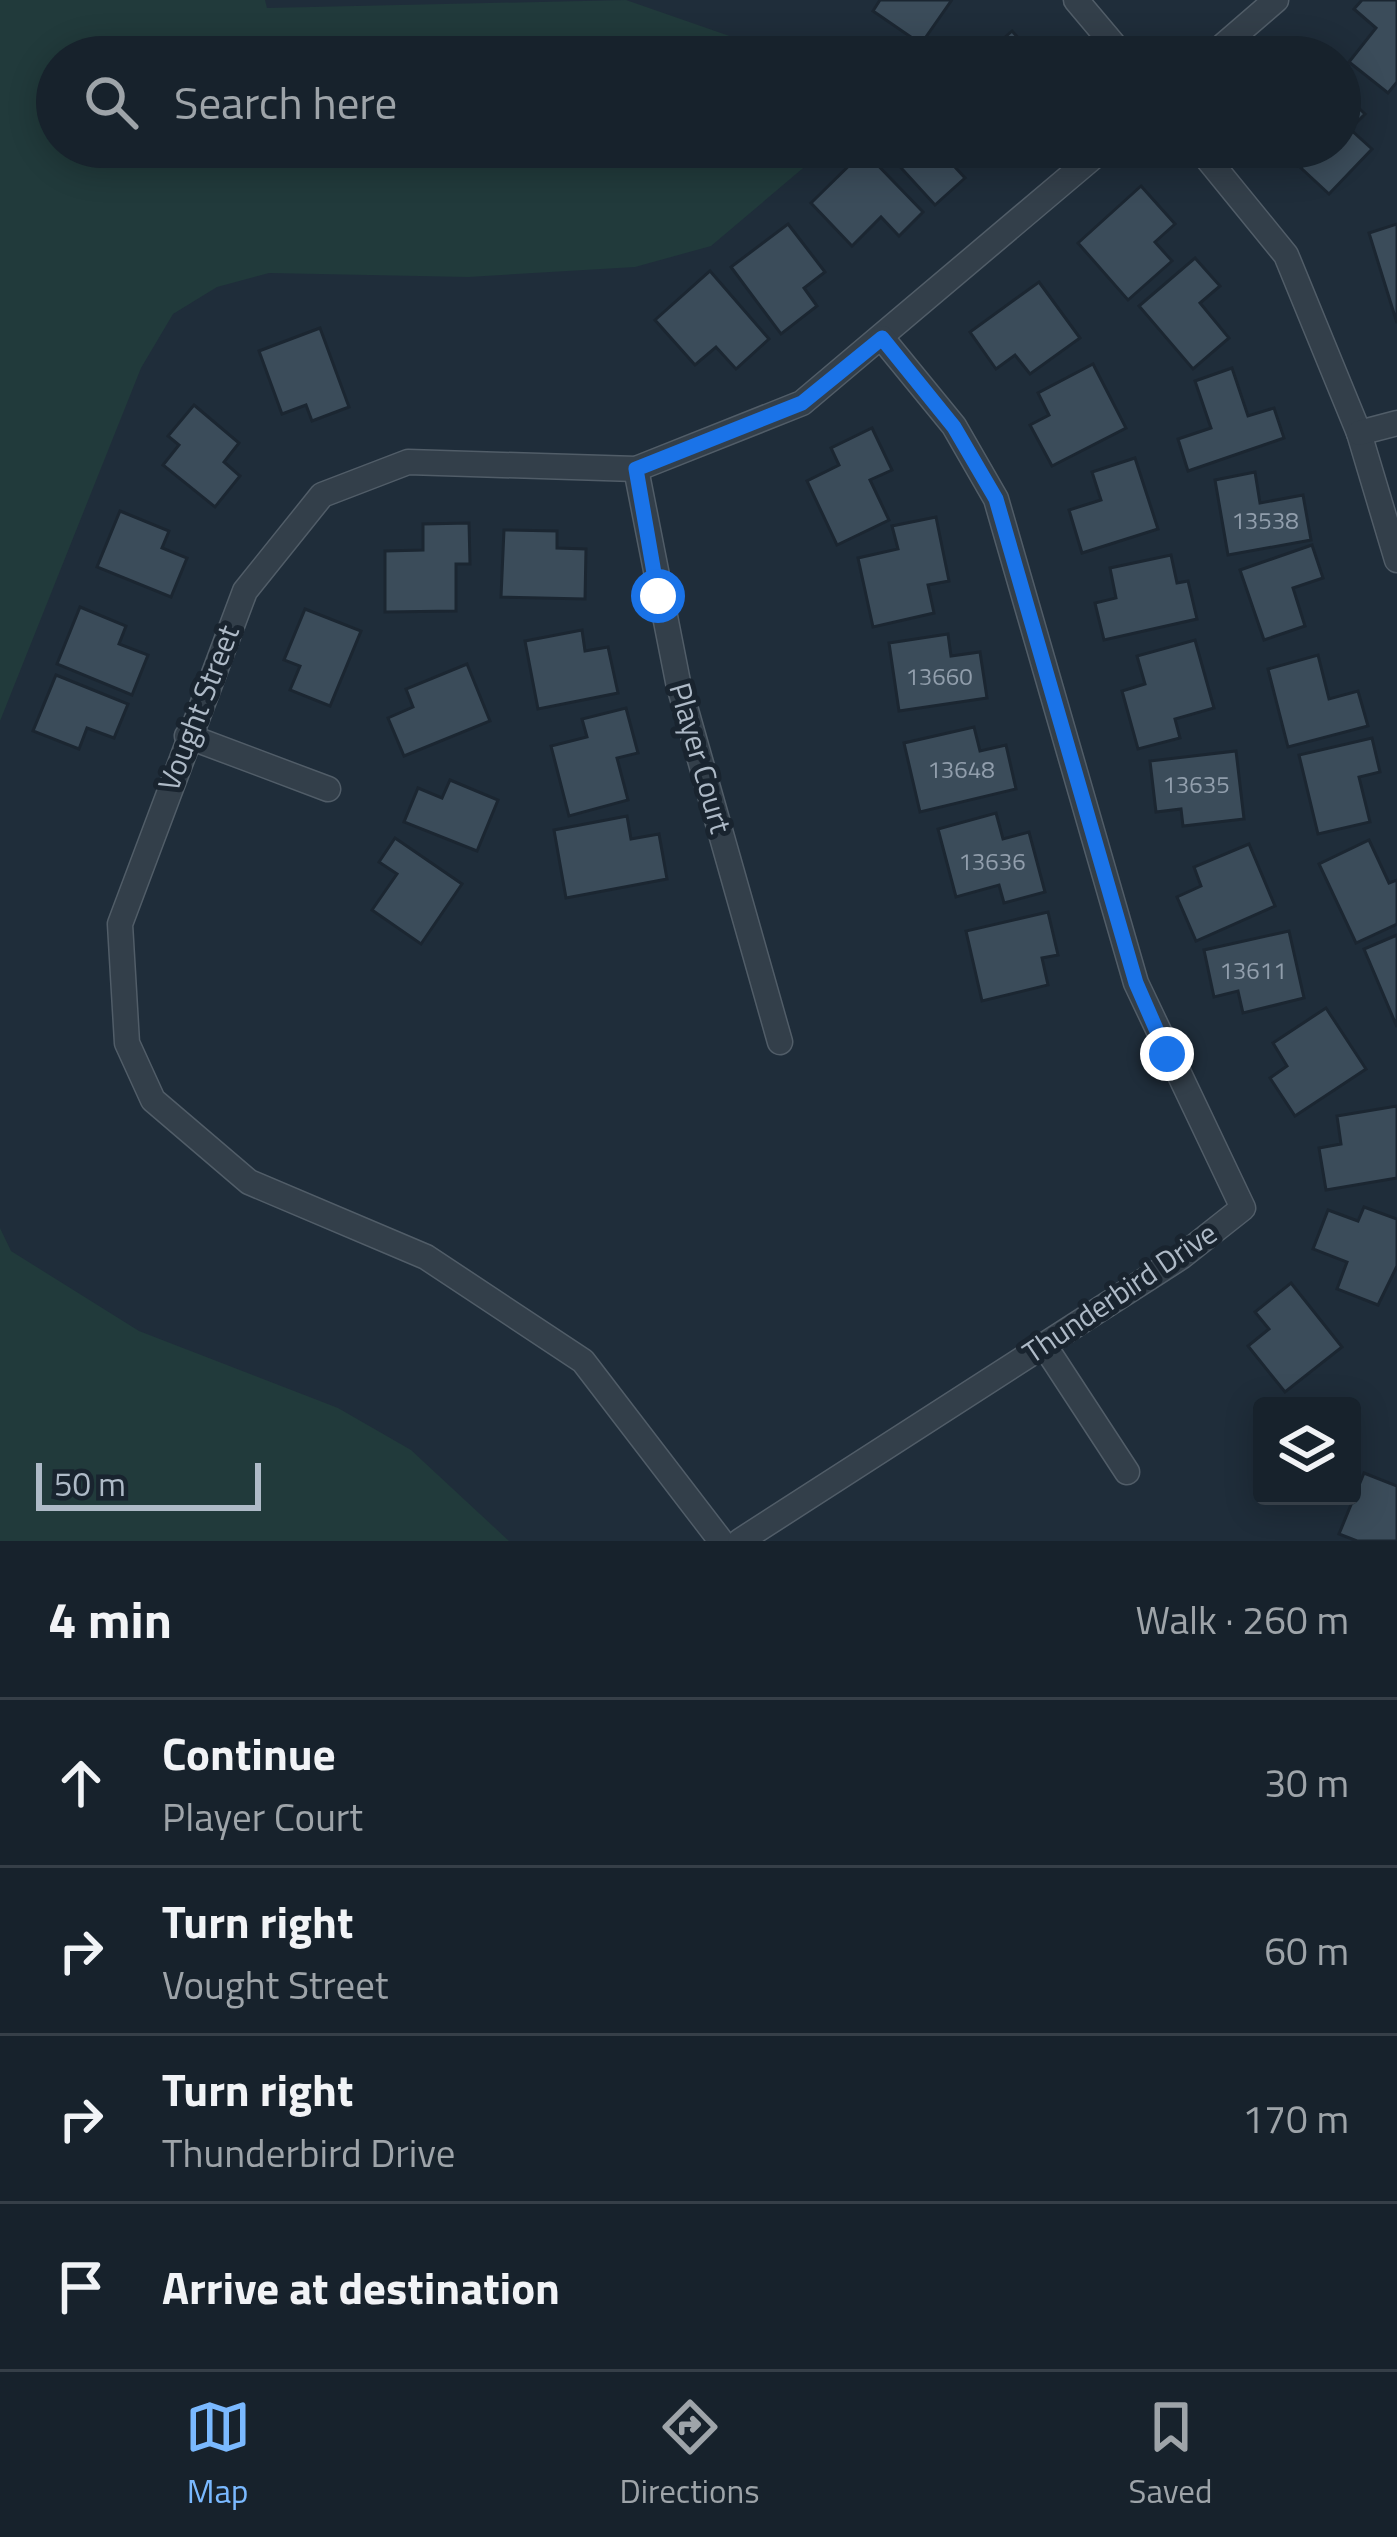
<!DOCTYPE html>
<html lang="en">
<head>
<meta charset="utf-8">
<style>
  :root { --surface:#17222c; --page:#242f38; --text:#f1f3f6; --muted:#9ea4a9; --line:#363f48; --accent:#7ab9ff }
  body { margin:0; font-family:"Titillium Web",sans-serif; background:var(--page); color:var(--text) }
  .controls { position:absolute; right:36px; bottom:36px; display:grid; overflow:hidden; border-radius:12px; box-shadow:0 6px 30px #0003 }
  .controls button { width:108px; height:108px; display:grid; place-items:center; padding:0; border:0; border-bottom:3px solid var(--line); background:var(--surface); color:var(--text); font:60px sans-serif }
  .scale { position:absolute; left:36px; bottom:30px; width:225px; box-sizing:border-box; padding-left:12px; border:6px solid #aebac7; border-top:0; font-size:33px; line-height:42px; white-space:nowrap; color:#aebac7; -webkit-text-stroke:9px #19242f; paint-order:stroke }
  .stop { position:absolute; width:36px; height:36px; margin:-27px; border:9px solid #1a73e8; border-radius:50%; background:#fff }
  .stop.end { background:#1a73e8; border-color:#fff; box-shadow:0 3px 12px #0008 }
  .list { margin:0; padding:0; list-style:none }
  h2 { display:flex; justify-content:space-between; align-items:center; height:156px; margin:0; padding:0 48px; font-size:51px }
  h2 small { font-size:39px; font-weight:400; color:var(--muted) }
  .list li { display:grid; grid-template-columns:78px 1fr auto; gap:36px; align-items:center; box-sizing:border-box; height:168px; padding:0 48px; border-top:3px solid var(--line) }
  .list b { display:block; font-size:45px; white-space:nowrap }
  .list p { margin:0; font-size:39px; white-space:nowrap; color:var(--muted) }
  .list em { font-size:39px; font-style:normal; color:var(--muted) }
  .icon { flex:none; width:66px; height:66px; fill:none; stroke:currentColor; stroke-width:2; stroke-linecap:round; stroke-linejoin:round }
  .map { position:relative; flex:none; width:1397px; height:1541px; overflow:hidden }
  .search { position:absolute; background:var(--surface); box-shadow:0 6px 30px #0003; left:36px; right:36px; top:36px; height:132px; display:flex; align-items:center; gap:30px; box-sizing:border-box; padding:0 42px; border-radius:66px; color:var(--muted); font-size:45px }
  .sheet { height:828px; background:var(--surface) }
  nav { display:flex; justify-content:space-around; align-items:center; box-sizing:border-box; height:168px; border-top:3px solid var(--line); background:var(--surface); font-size:33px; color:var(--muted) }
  nav a { display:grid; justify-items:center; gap:6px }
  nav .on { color:var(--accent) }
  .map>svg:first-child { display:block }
  .green { fill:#213a3b }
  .building { fill:#3b4c5a; stroke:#1b2631; stroke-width:3 }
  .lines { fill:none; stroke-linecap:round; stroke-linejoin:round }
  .minor-casing { stroke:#515d68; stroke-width:27 }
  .minor { stroke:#333f4a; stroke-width:24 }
  .route { stroke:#1a73e8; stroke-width:15 }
  .labels { text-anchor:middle; stroke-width:10; stroke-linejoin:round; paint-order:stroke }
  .number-label { font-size:24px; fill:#919eac }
  .street-label { font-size:30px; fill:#aebac7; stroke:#19242f }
</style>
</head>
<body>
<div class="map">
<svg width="1397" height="1541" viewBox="0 0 1397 1541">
  <rect width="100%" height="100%" fill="#1f2d3a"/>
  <g class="green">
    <polygon points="0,0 265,0 267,8 626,0 741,40 769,57 57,57 57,147 828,147 711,246 635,267 468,277 269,273 217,287 173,314 141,368 0,721"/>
    <polygon points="0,1228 11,1251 139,1331 338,1408 411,1450 509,1541 0,1541"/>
  </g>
  <g class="building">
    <polygon points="880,0 949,0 951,1 921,44 873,11"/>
    <polygon points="1362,0 1397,0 1397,82 1388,93 1349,62 1376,28 1354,9"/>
    <polygon points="1012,31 1035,57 983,57"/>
    <polygon points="1340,90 1365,114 1350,129 1372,149 1329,194 1301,168 1316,147 1340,147"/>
    <polygon points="882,147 950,147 943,154 965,178 935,205"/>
    <polygon points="864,151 923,212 899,236 881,217 852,246 811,203"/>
    <polygon points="1141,186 1175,224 1155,242 1172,261 1128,300 1078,243"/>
    <polygon points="788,224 825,272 804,288 817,306 781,334 731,267"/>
    <polygon points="1397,224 1397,323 1369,233"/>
    <polygon points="1195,258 1220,286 1200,303 1229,338 1193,369 1139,306"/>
    <polygon points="710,271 769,339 736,369 716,347 695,365 655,320"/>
    <polygon points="1039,282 1080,338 1030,374 1015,355 996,369 970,332"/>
    <polygon points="320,328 349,407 312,421 306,405 282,414 259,351"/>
    <polygon points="1093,364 1126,428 1052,466 1030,425 1049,415 1038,393"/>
    <polygon points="1232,368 1248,416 1274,408 1284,438 1188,471 1178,439 1211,428 1195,381"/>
    <polygon points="194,405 239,443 224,462 240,476 215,507 163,465 179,445 168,436"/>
    <polygon points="872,428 892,470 870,480 889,520 837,545 807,481 839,465 831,448"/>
    <polygon points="1135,458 1158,529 1082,553 1069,510 1101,500 1092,472"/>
    <polygon points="1255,472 1260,503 1303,495 1311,540 1228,555 1215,480"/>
    <polygon points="120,511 169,531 162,548 187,558 171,597 97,567"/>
    <polygon points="936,517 949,581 928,585 934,613 873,627 858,558 898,549 892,526"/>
    <polygon points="469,523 470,564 456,564 456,611 385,612 385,551 423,550 423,524"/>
    <polygon points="504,530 557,531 557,548 586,549 585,599 501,597"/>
    <polygon points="1312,545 1323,578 1293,588 1305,626 1264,640 1240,570"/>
    <polygon points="1171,555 1177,583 1188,581 1197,619 1104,640 1095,603 1116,598 1110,568"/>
    <polygon points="80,607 126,626 119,644 148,655 132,695 57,664"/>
    <polygon points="305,609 361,631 330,706 290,690 300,666 284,660"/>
    <polygon points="582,630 585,651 608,647 618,693 538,709 525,641"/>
    <polygon points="948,634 951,656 980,652 987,698 899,711 889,643"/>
    <polygon points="1195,640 1214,708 1175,719 1180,738 1138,749 1122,691 1145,684 1137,656"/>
    <polygon points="1318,655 1329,699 1358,691 1368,726 1288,747 1268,669"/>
    <polygon points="467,664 490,721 404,756 388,718 413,707 406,689"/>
    <polygon points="56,675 128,704 114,738 87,728 79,749 33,731"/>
    <polygon points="626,708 638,753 617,758 628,800 569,816 551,746 587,737 582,719"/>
    <polygon points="974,727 980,751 1006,745 1016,789 920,812 904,743"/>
    <polygon points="1372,738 1380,772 1359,777 1370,822 1318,834 1299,755"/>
    <polygon points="1236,751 1244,819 1183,826 1181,809 1156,812 1150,761"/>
    <polygon points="450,780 498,800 477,851 404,822 418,788 442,798"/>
    <polygon points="996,813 1003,839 1029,832 1045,892 1004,903 999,885 956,897 938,829"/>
    <polygon points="627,816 631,839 659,834 667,879 566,898 554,830"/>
    <polygon points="395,838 462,884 421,944 372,910 397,874 379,862"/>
    <polygon points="1369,840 1389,883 1397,880 1397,924 1356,943 1319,864"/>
    <polygon points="1249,844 1275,906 1196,941 1177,897 1201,886 1194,867"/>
    <polygon points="1048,912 1058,955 1042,958 1048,985 982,1001 966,931"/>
    <polygon points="1289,931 1304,998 1243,1013 1238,991 1214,997 1204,950"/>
    <polygon points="1397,935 1397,1027 1364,949"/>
    <polygon points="1326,1008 1366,1069 1295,1116 1270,1078 1287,1066 1273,1043"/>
    <polygon points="1397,1106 1397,1178 1326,1190 1319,1148 1341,1144 1337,1116"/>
    <polygon points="1364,1207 1397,1219 1397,1266 1378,1305 1337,1289 1347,1262 1313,1249 1328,1210 1358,1221"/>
    <polygon points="1291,1283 1342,1347 1285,1392 1248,1346 1269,1329 1255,1312"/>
    <polygon points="1364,1473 1397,1486 1397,1541 1357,1541 1339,1534"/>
  </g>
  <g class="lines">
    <defs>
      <g id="minor">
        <polyline points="1076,0 1124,57"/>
        <polyline points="1210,57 1276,0"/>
        <polyline points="1198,147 1286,255 1359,433 1397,560"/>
        <polyline points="1359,433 1397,423"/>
        <polyline points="636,469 678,682 780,1042"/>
        <polyline points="187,736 328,789"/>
        <polyline points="1044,1345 1127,1472"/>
        <polyline points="721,1541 583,1361 426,1257 249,1182 153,1100 127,1043 120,924 245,591 322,495 408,462 636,469 802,403 1105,147"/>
        <polyline points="740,1541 1181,1257 1243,1208 1136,983 996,499 954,426 882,338"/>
      </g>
    </defs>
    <use href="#minor" class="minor-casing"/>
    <use href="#minor" class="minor"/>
  </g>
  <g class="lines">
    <polyline class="route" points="658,596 636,469 802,403 882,338 954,427 996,499 1136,983 1167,1054"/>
  </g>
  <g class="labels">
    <g class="number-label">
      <text x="1265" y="529">13538</text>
      <text x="939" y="685">13660</text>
      <text x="961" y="778">13648</text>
      <text x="1196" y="793">13635</text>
      <text x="992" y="870">13636</text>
      <text x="1253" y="979">13611</text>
    </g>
    <g class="street-label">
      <text transform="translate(199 708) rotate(-69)" y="10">Vought Street</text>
      <text transform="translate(700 758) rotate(74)" y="10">Player Court</text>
      <text transform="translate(1120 1293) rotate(-34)" y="10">Thunderbird Drive</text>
    </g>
  </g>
</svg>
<div class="controls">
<button><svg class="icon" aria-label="layers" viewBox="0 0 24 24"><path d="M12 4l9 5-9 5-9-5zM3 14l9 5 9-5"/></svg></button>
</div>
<div class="scale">50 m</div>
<div class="stop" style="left:658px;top:596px"></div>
<div class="stop end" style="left:1167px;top:1054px"></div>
<div class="search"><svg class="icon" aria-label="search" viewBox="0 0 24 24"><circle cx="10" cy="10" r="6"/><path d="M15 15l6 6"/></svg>Search here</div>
</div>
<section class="sheet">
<h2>4 min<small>Walk · 260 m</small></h2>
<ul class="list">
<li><svg class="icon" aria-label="ahead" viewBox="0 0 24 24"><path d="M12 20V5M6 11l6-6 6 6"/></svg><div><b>Continue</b><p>Player Court</p></div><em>30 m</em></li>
<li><svg class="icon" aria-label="right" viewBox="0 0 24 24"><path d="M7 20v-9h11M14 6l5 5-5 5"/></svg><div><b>Turn right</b><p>Vought Street</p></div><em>60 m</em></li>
<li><svg class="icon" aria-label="right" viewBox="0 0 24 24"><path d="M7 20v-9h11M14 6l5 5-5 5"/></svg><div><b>Turn right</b><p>Thunderbird Drive</p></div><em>170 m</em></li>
<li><svg class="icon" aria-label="arrive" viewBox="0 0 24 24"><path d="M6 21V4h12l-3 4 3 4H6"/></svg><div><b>Arrive at destination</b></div></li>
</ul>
</section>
<nav>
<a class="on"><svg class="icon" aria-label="map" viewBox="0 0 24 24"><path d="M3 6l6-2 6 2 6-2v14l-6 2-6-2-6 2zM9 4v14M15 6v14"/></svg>Map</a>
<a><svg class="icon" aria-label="directions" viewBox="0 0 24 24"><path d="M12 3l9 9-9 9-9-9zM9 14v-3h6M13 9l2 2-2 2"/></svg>Directions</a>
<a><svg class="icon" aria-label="saved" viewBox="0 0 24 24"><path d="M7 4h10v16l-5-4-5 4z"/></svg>Saved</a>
</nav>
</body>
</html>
